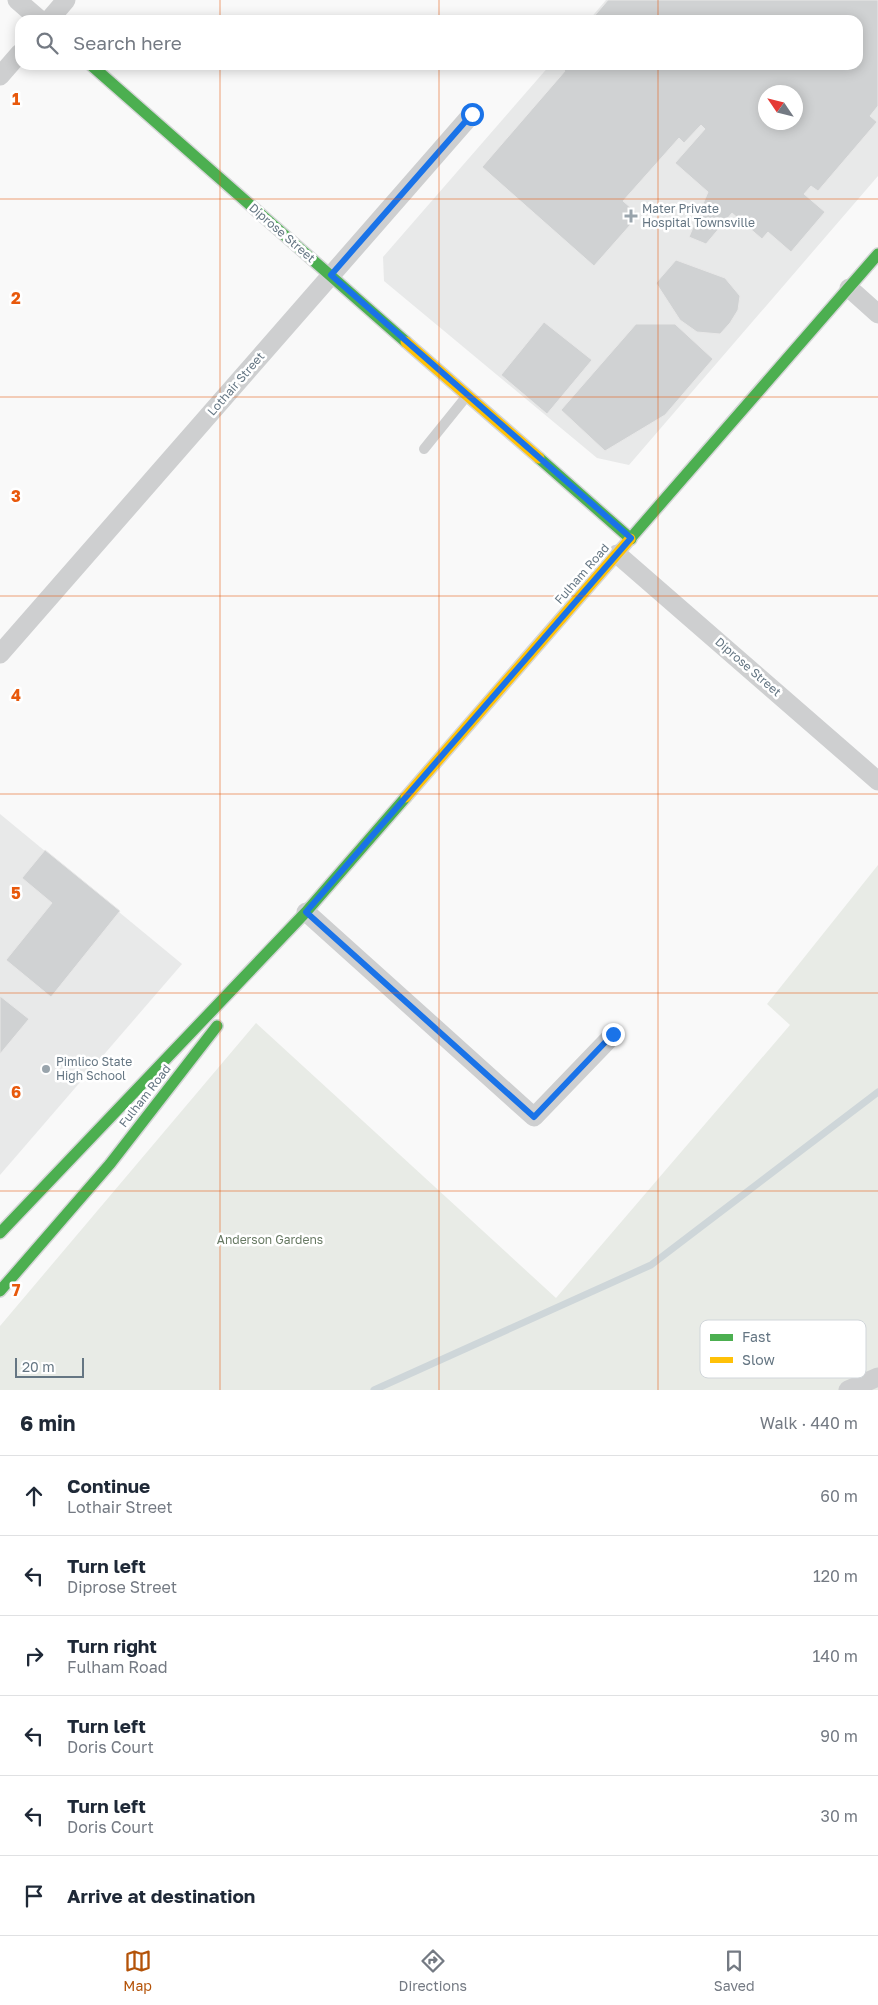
<!DOCTYPE html>
<html lang="en">
<head>
<meta charset="utf-8">
<style>
  :root { --surface:#fff; --page:#f2f2f3; --text:#1f2937; --muted:#747a83; --line:#e0e1e3; --accent:#b45309 }
  body { margin:0; font-family:"Golos Text",sans-serif; background:var(--page); color:var(--text) }
  .compass { position:absolute; left:758px; top:85px; width:45px; height:45px; border-radius:50%; background:var(--surface); box-shadow:0 2px 12px #0003; rotate:305deg }
  .scale { position:absolute; left:15px; bottom:12px; width:69px; box-sizing:border-box; padding-left:5px; border:2px solid #657683; border-top:0; font-size:14px; line-height:18px; white-space:nowrap; color:#657683; -webkit-text-stroke:4px #fff; paint-order:stroke }
  .stop { position:absolute; width:15px; height:15px; margin:-11px; border:4px solid #1a73e8; border-radius:50%; background:#fff }
  .stop.end { background:#1a73e8; border-color:#fff; box-shadow:0 1px 5px #0008 }
  .list { margin:0; padding:0; list-style:none }
  h2 { display:flex; justify-content:space-between; align-items:center; height:65px; margin:0; padding:0 20px; font-size:21px }
  h2 small { font-size:16px; font-weight:400; color:var(--muted) }
  .list li { display:grid; grid-template-columns:32px 1fr auto; gap:15px; align-items:center; box-sizing:border-box; height:80px; padding:0 20px; border-top:1px solid var(--line) }
  .list b { display:block; font-size:19px; white-space:nowrap }
  .list p { margin:0; font-size:16px; white-space:nowrap; color:var(--muted) }
  .list em { font-size:16px; font-style:normal; color:var(--muted) }
  .icon { flex:none; width:28px; height:28px; fill:none; stroke:currentColor; stroke-width:2; stroke-linecap:round; stroke-linejoin:round }
  .map { position:relative; flex:none; width:878px; height:1390px; overflow:hidden }
  .search { position:absolute; background:var(--surface); box-shadow:0 2px 12px #0003; left:15px; right:15px; top:15px; height:55px; display:flex; align-items:center; gap:12px; box-sizing:border-box; padding:0 18px; border-radius:15px; color:var(--muted); font-size:19px }
  .sheet { height:545px; background:var(--surface) }
  nav { display:flex; justify-content:space-around; align-items:center; box-sizing:border-box; height:70px; border-top:1px solid var(--line); background:var(--surface); font-size:14px; color:var(--muted) }
  nav a { display:grid; justify-items:center; gap:2px }
  nav .on { color:var(--accent) }
  .map>svg:first-child { display:block }
  .built { fill:#e8e9e9; fill-rule:evenodd }
  .green { fill:#e8ebe6 }
  .lines { fill:none; stroke-linecap:round; stroke-linejoin:round }
  .stream { stroke:#ced6d9; stroke-width:7 }
  .building { fill:#d0d2d3; stroke:#e8e8e8; fill-rule:evenodd }
  .fast-casing { stroke:#d5d6d7; stroke-width:14 }
  .slow-casing { stroke:#d5d6d7; stroke-width:14 }
  .lane { stroke:#cecfd0; stroke-width:10 }
  .street { stroke:#cecfd0; stroke-width:19 }
  .fast { stroke:#4caf50; stroke-width:11 }
  .slow { stroke:#ffc107; stroke-width:11 }
  .route { stroke:#1a73e8; stroke-width:6 }
  .grid { fill:none; stroke:#e8590c; stroke-width:1; stroke-opacity:0.55 }
  .poi-dot { fill:#99a4ac; stroke:#fff; stroke-width:2 }
  .labels { text-anchor:middle; stroke-width:5; stroke-linejoin:round; paint-order:stroke }
  .poi-label { font-size:12px; fill:#657683; stroke:#fff; text-anchor:start }
  .street-label { font-size:12px; fill:#657683; stroke:#fff }
  .park-label { font-size:12px; fill:#687a64; stroke:#fff }
  .key { fill:#fff; stroke:#d1d6da; stroke-width:1 }
  .key-label { font-size:14px; fill:#657683 }
  .grid-label { font-size:16px; text-anchor:middle; font-weight:bold; fill:#e8590c; stroke:#fff; stroke-width:5; stroke-linejoin:round; paint-order:stroke }
</style>
</head>
<body>
<div class="map">
<svg width="878" height="1390" viewBox="0 0 878 1390">
  <rect width="100%" height="100%" fill="#f9f9f9"/>
  <g class="built">
    <path d="M606 0H878V176L629 465 597 458 384 281 383 257 550 65H858V20H589ZM766 92H796V122H766Z"/>
    <polygon points="0,814 182,964 0,1175"/>
  </g>
  <polygon class="green" points="878,865 878,1390 0,1390 0,1326 256,1023 556,1298 790,1025 767,1004"/>
  <g class="lines">
    <polyline class="stream" points="374,1390 651,1265 878,1092"/>
  </g>
  <g class="building">
    <path d="M608 0H878V106L870 116 877 122 818 191 811 186 804 194 825 212 791 252 768 232 762 239 732 213 706 244 689 237 708 192 675 163 705 129 701 125 684 143 679 138 623 201 639 215 594 266 482 167 565 71 558 65H858V20H591ZM766 92H796V122H766Z"/>
    <polygon points="676,260 725,278 740,296 738,310 730,323 720,334 697,332 680,320 656,283"/>
    <polygon points="544,322 592,360 547,414 501,375"/>
    <polygon points="636,324 675,324 713,359 665,415 605,451 561,410"/>
    <polygon points="45,850 120,911 51,997 6,960 52,903 22,878"/>
    <polygon points="0,996 29,1019 0,1054"/>
  </g>
  <g class="lines">
    <defs>
      <g id="fast">
        <polyline points="91,65 406,342"/>
        <polyline points="539,458 631,539"/>
        <polyline points="630,539 878,254"/>
        <polyline points="0,1233 306,912 406,797"/>
        <polyline points="0,1291 110,1164 217,1026"/>
      </g>
      <g id="slow">
        <polyline points="406,342 539,458"/>
        <polyline points="406,797 630,539"/>
      </g>
    </defs>
    <use href="#fast" class="fast-casing"/>
    <use href="#slow" class="slow-casing"/>
    <polyline class="lane" points="424,449 466,397"/>
    <g class="street">
      <polyline points="17,0 40,20"/>
      <polyline points="49,20 66,0"/>
      <polyline points="0,76 20,53"/>
      <polyline points="849,288 878,314"/>
      <polyline points="617,554 878,781"/>
      <polyline points="0,654 472,114"/>
      <polyline points="306,912 534,1117 613,1035"/>
      <polyline points="848,1390 878,1377"/>
    </g>
    <use href="#fast" class="fast"/>
    <use href="#slow" class="slow"/>
  </g>
  <g class="lines">
    <polyline class="route" points="472,114 331,275 631,538 306,912 534,1117 613,1034"/>
  </g>
  <path class="grid" d="M220 0V20M439 0V20M658 0V20M220 65V1390M439 65V1390M658 65V1390M0 199H878M0 397H878M0 596H878M0 794H878M0 993H878M0 1191H878"/>
  <g class="poi-dot">
    <path d="M628.5 208.5h5v5h5v5h-5v5h-5v-5h-5v-5h5z"/>
    <circle cx="46" cy="1069" r="5"/>
  </g>
  <g class="labels">
    <g class="poi-label">
      <text x="642" y="213">Mater Private<tspan x="642" dy="14">Hospital Townsville</tspan></text>
      <text x="56" y="1066">Pimlico State<tspan x="56" dy="14">High School</tspan></text>
    </g>
    <g class="street-label">
      <text transform="translate(282 233) rotate(41)" y="4">Diprose Street</text>
      <text transform="translate(236 384) rotate(-49)" y="4">Lothair Street</text>
      <text transform="translate(582 574) rotate(-49)" y="4">Fulham Road</text>
      <text transform="translate(748 667) rotate(41)" y="4">Diprose Street</text>
      <text transform="translate(145 1096) rotate(-52)" y="4">Fulham Road</text>
    </g>
    <g class="park-label">
      <text x="270" y="1244">Anderson Gardens</text>
    </g>
  </g>
  <rect x="700" y="1320" width="166" height="58" rx="8" class="key"/>
  <rect x="710" y="1334" width="23" height="7" fill="#4caf50"/>
  <rect x="710" y="1357" width="23" height="6" fill="#ffc107"/>
  <g class="key-label">
    <text x="742" y="1342">Fast</text>
    <text x="742" y="1365">Slow</text>
  </g>
  <g class="grid-label">
    <text x="16" y="105">1</text>
    <text x="16" y="304">2</text>
    <text x="16" y="502">3</text>
    <text x="16" y="701">4</text>
    <text x="16" y="899">5</text>
    <text x="16" y="1098">6</text>
    <text x="16" y="1296">7</text>
  </g>
</svg>
<svg class="compass" viewBox="-18 -18 36 36"><path d="M0-13l5 13h-10z" fill="#e53935"/><path d="M0 13l5-13h-10z" fill="#747a83"/></svg>
<div class="scale">20 m</div>
<div class="stop" style="left:472px;top:114px"></div>
<div class="stop end" style="left:613px;top:1034px"></div>
<div class="search"><svg class="icon" aria-label="search" viewBox="0 0 24 24"><circle cx="10" cy="10" r="6"/><path d="M15 15l6 6"/></svg>Search here</div>
</div>
<section class="sheet">
<h2>6 min<small>Walk · 440 m</small></h2>
<ul class="list">
<li><svg class="icon" aria-label="ahead" viewBox="0 0 24 24"><path d="M12 20V5M6 11l6-6 6 6"/></svg><div><b>Continue</b><p>Lothair Street</p></div><em>60 m</em></li>
<li><svg class="icon" aria-label="left" viewBox="0 0 24 24"><path d="M17 20v-9H6M10 6l-5 5 5 5"/></svg><div><b>Turn left</b><p>Diprose Street</p></div><em>120 m</em></li>
<li><svg class="icon" aria-label="right" viewBox="0 0 24 24"><path d="M7 20v-9h11M14 6l5 5-5 5"/></svg><div><b>Turn right</b><p>Fulham Road</p></div><em>140 m</em></li>
<li><svg class="icon" aria-label="left" viewBox="0 0 24 24"><path d="M17 20v-9H6M10 6l-5 5 5 5"/></svg><div><b>Turn left</b><p>Doris Court</p></div><em>90 m</em></li>
<li><svg class="icon" aria-label="left" viewBox="0 0 24 24"><path d="M17 20v-9H6M10 6l-5 5 5 5"/></svg><div><b>Turn left</b><p>Doris Court</p></div><em>30 m</em></li>
<li><svg class="icon" aria-label="arrive" viewBox="0 0 24 24"><path d="M6 21V4h12l-3 4 3 4H6"/></svg><div><b>Arrive at destination</b></div></li>
</ul>
</section>
<nav>
<a class="on"><svg class="icon" aria-label="map" viewBox="0 0 24 24"><path d="M3 6l6-2 6 2 6-2v14l-6 2-6-2-6 2zM9 4v14M15 6v14"/></svg>Map</a>
<a><svg class="icon" aria-label="directions" viewBox="0 0 24 24"><path d="M12 3l9 9-9 9-9-9zM9 14v-3h6M13 9l2 2-2 2"/></svg>Directions</a>
<a><svg class="icon" aria-label="saved" viewBox="0 0 24 24"><path d="M7 4h10v16l-5-4-5 4z"/></svg>Saved</a>
</nav>
</body>
</html>
